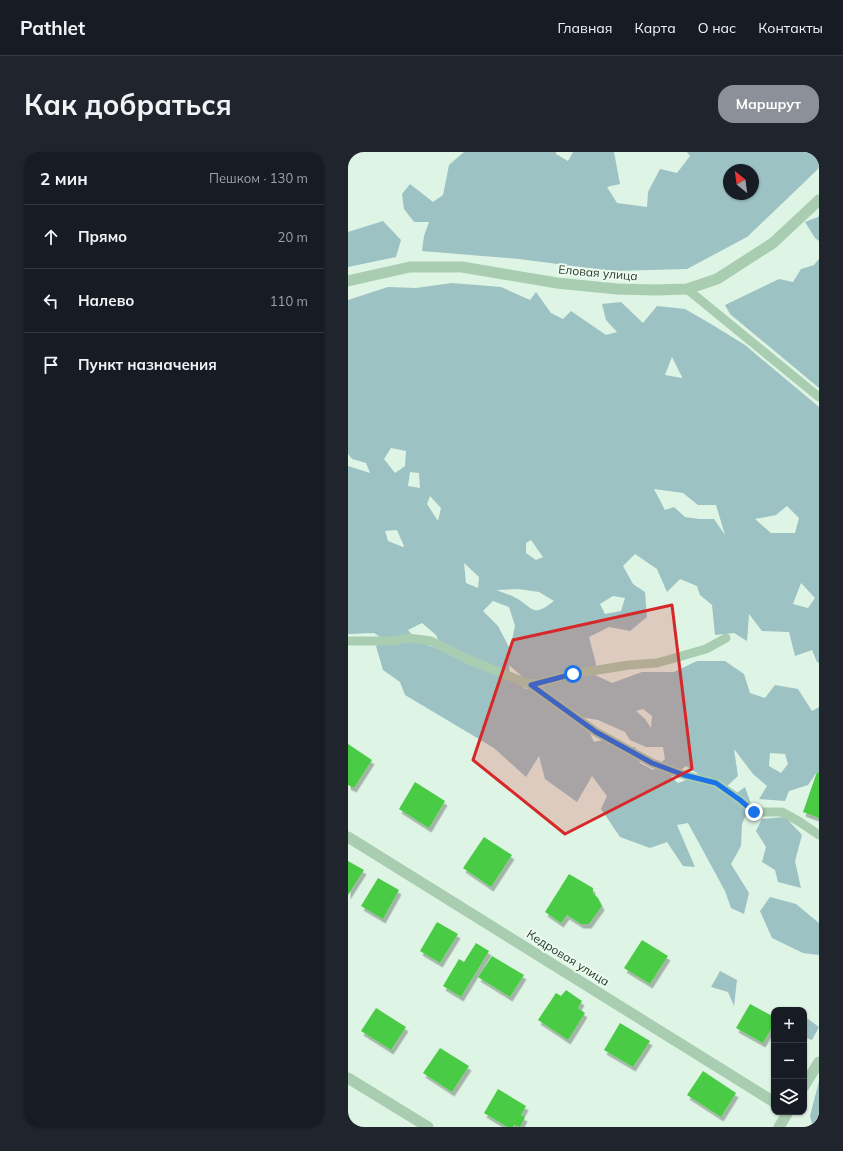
<!DOCTYPE html>
<html lang="ru">
<head>
<meta charset="utf-8">
<style>
  :root { --surface:#171b24; --page:#20242c; --text:#f1f3f6; --muted:#9ea1a6; --line:#363941; --accent:#8c9099 }
  body { margin:0; font-family:Mulish,sans-serif; background:var(--page); color:var(--text) }
  .controls { position:absolute; right:12px; bottom:12px; display:grid; overflow:hidden; border-radius:8px; box-shadow:0 1px 3px #0004 }
  .controls button { width:36px; height:36px; display:grid; place-items:center; padding:0; border:0; border-bottom:1px solid var(--line); background:var(--surface); color:var(--text); font:20px sans-serif }
  .compass { position:absolute; left:375px; top:12px; width:36px; height:36px; border-radius:50%; background:var(--surface); box-shadow:0 1px 3px #0004; rotate:331deg }
  .stop { position:absolute; width:12px; height:12px; margin:-9px; border:3px solid #1a73e8; border-radius:50%; background:#fff }
  .stop.end { background:#1a73e8; border-color:#fff; box-shadow:0 1px 4px #0008 }
  .list { margin:0; padding:0; list-style:none }
  h2 { display:flex; justify-content:space-between; align-items:center; height:52px; margin:0; padding:0 16px; font-size:17px }
  h2 small { font-size:13px; font-weight:400; color:var(--muted) }
  .list li { display:grid; grid-template-columns:26px 1fr auto; gap:12px; align-items:center; box-sizing:border-box; height:64px; padding:0 16px; border-top:1px solid var(--line) }
  .list b { display:block; font-size:15px; white-space:nowrap }
  .list em { font-size:13px; font-style:normal; color:var(--muted) }
  .icon { flex:none; width:22px; height:22px; fill:none; stroke:currentColor; stroke-width:2; stroke-linecap:round; stroke-linejoin:round }
  .map { position:relative; flex:none; width:471px; height:975px; overflow:hidden; border-radius:16px }
  header { display:flex; align-items:center; gap:24px; box-sizing:border-box; height:56px; padding:0 20px; background:var(--surface); border-bottom:1px solid var(--line) }
  header strong { font-size:19px }
  nav { display:flex; gap:22px; margin-inline-start:auto; font-size:14px }
  .intro { display:flex; align-items:center; justify-content:space-between; box-sizing:border-box; height:96px; padding:0 24px }
  h1 { margin:0; font-size:28px }
  .button { padding:10px 18px; border-radius:16px; background:var(--accent); color:#fff; font-size:14px; font-weight:700 }
  main { display:flex; gap:24px; padding:0 24px }
  aside { flex:1; background:var(--surface); border-radius:16px; box-shadow:0 1px 3px #0004 }
  .map>svg:first-child { display:block }
  .green { fill:#9dc2c4; fill-rule:evenodd }
  .building { fill:#49cb45; filter:url(#shadow) }
  .lines { fill:none; stroke-linecap:round; stroke-linejoin:round }
  .service { stroke:#a9cdb0; stroke-width:9 }
  .minor { stroke:#a9cdb0; stroke-width:11 }
  .route { stroke:#1a73e8; stroke-width:5 }
  .marked { fill:#d62828; fill-opacity:0.2; stroke:#d62828; stroke-width:3; stroke-linejoin:round }
  .labels { text-anchor:middle; stroke-width:4; stroke-linejoin:round; paint-order:stroke }
  .street-label { font-size:12px; fill:#293a2a; stroke:#ebfbef }
</style>
</head>
<body>
<header>
<strong>Pathlet</strong>
<nav><a>Главная</a><a>Карта</a><a>О нас</a><a>Контакты</a></nav>
</header>
<div class="intro"><h1>Как добраться</h1><a class="button">Маршрут</a></div>
<main>
<aside>
<h2>2 мин<small>Пешком · 130 m</small></h2>
<ul class="list">
<li><svg class="icon" aria-label="ahead" viewBox="0 0 24 24"><path d="M12 20V5M6 11l6-6 6 6"/></svg><div><b>Прямо</b></div><em>20 m</em></li>
<li><svg class="icon" aria-label="left" viewBox="0 0 24 24"><path d="M17 20v-9H6M10 6l-5 5 5 5"/></svg><div><b>Налево</b></div><em>110 m</em></li>
<li><svg class="icon" aria-label="arrive" viewBox="0 0 24 24"><path d="M6 21V4h12l-3 4 3 4H6"/></svg><div><b>Пункт назначения</b></div></li>
</ul>
</aside>
<div class="map">
<svg width="471" height="975" viewBox="0 0 471 975">
  <defs>
    <filter id="shadow"><feDropShadow dx="2.5" dy="4.5" stdDeviation="0" flood-color="#0004"/></filter>
  </defs>
  <rect width="100%" height="100%" fill="#def4e4"/>
  <g class="green">
    <path d="M116 0H208V2L220 9 225 0H266L272 32 259 35 269 51 299 55 300 40 312 17 329 21 342 4 339 0H471V15L469 18 399 85 339 117 264 119 171 107 74 99 76 84 81 70H66L56 57 54 42 62 32 85 50 95 43 101 13ZM381 18H405V42H381Z"/>
    <polygon points="471,63 471,89 467,86 457,70 470,65"/>
    <polygon points="35,69 53,88 48,105 0,115 0,80"/>
    <polygon points="471,107 471,236 382,162 377,153 431,127 445,130 453,117 466,113"/>
    <path d="M104 131 153 135 182 148 188 140 203 161 215 167 223 159 258 183 269 180 258 168 254 152 273 150 295 171 309 154 337 157 363 172 397 193 471 255V511L469 510 464 498 447 504 441 480 414 479 401 462 399 489 386 481 367 483 364 453 352 443 349 434 332 427 319 440 309 417 287 402 275 414 285 432 297 440 299 465 282 479 261 475 241 485 248 512 247 523 264 531 294 520H326L349 509H377L396 522 402 541 417 546 427 533 450 537 464 559 471 555V621L469 620 460 633 441 639 437 649 411 647 419 634 405 622 386 597 390 624 378 635 386 643 397 635 403 652 394 672 393 694 383 712 401 741 396 762 383 756 377 739 340 671 329 673 347 715 335 714 319 690 302 696 272 685 253 657 259 644 244 624 229 650 197 627 191 604 178 625 146 596 57 543 52 530 35 518 28 494 38 489 26 481 0 482V314L22 321 18 311 4 307 0 302V148L40 135 68 136ZM324 205 334 225V226L317 223ZM43 296 58 299 57 314 47 321 36 307ZM62 320 71 321 72 336 60 334ZM306 337 335 341 350 353H368L377 383 366 367H351L337 365 326 355 317 358ZM82 344 93 356 90 369 79 352ZM439 354 451 366 447 381H423L407 367 428 363ZM49 378 56 394 55 395 40 389 37 379ZM183 388 195 405 188 408 178 401V391ZM116 411 131 425 130 436 118 431ZM453 431 467 446 460 456 445 452ZM170 437 191 440 206 449C183 467 186 455 166 445 161 442 154 441 149 438ZM265 444 277 446 273 459 257 462 252 452ZM145 449 161 455 167 474 162 497 150 474 135 459ZM74 471 88 483 95 499 69 489 60 478ZM161 513 178 528 201 527 197 534 178 537 162 526ZM295 557 304 564 303 576 297 567 288 559ZM226 564 250 568 277 580 282 588 298 595H315L317 607 305 618 292 611 287 595 272 596 263 586 246 590 239 575ZM422 601 437 602 440 612 433 621 421 614ZM338 614 352 623 330 631 323 625Z"/>
    <polygon points="437,665 454,683 447,709 453,736 430,730 427,718 414,710 418,695 408,679 414,667"/>
    <polygon points="422,745 448,752 471,771 471,803 455,801 424,786 412,759"/>
    <polygon points="372,819 389,828 386,854 380,840 363,835"/>
    <polygon points="456,864 471,875 464,888 456,885"/>
    <polygon points="471,929 471,975 465,975 462,964"/>
  </g>
  <g class="building">
    <polygon points="0,592 24,608 6,636 0,633"/>
    <polygon points="469,620 471,621 471,666 455,660"/>
    <polygon points="67,630 97,649 81,676 51,657"/>
    <polygon points="136,685 164,703 143,735 115,716"/>
    <polygon points="0,709 16,718 0,743"/>
    <polygon points="221,722 245,736 245,741 250,746 254,754 241,772 233,772 219,763 213,771 197,760"/>
    <polygon points="30,726 51,738 35,767 13,754"/>
    <polygon points="89,770 110,782 92,811 72,799"/>
    <polygon points="294,788 320,804 302,832 276,816"/>
    <polygon points="128,791 141,799 113,845 95,834 111,807 116,810"/>
    <polygon points="144,804 176,823 162,845 130,825"/>
    <polygon points="218,838 234,849 230,856 237,861 220,888 190,868 208,841 213,844"/>
    <polygon points="402,852 426,865 426,872 415,891 388,876"/>
    <polygon points="28,856 58,875 43,898 13,879"/>
    <polygon points="272,871 302,889 285,915 256,898"/>
    <polygon points="92,896 121,914 104,940 75,921"/>
    <polygon points="355,919 388,941 373,965 339,943"/>
    <polygon points="150,937 178,954 173,963 177,965 172,975 166,973 165,975 159,975 136,961"/>
  </g>
  <g class="lines">
    <g class="service">
      <polyline points="339,137 471,245"/>
      <polyline points="0,489 44,489 60,486 83,489 119,507 183,533 248,580 304,611 336,623 368,631 392,648 407,660 434,660 452,670 471,683"/>
      <polyline points="183,533 225,522 281,513 309,511 358,497 378,486"/>
    </g>
    <g class="minor">
      <polyline points="0,129 62,115 114,115 209,131 269,137 307,138 339,137 369,127 425,91 471,48"/>
      <polyline points="0,685 426,950"/>
      <polyline points="0,926 80,975"/>
      <polyline points="456,934 471,910"/>
      <polyline points="431,975 440,960"/>
    </g>
  </g>
  <g class="lines">
    <polyline class="route" points="225,522 183,533 248,580 304,611 336,623 368,631 392,648 406,660"/>
  </g>
  <path class="marked" d="M324 453 344 617 217 682 125 608 165 488Z"/>
  <g class="labels">
    <g class="street-label">
      <text transform="translate(250 121) rotate(5)" y="4">Еловая улица</text>
      <text transform="translate(220 806) rotate(32)" y="4">Кедровая улица</text>
    </g>
  </g>
</svg>
<div class="controls">
<button>+</button>
<button>−</button>
<button><svg class="icon" aria-label="layers" viewBox="0 0 24 24"><path d="M12 4l9 5-9 5-9-5zM3 14l9 5 9-5"/></svg></button>
</div>
<svg class="compass" viewBox="-18 -18 36 36"><path d="M0-13l5 13h-10z" fill="#e53935"/><path d="M0 13l5-13h-10z" fill="#9ea1a6"/></svg>
<div class="stop" style="left:225px;top:522px"></div>
<div class="stop end" style="left:406px;top:660px"></div>
</div>
</main>
</body>
</html>
